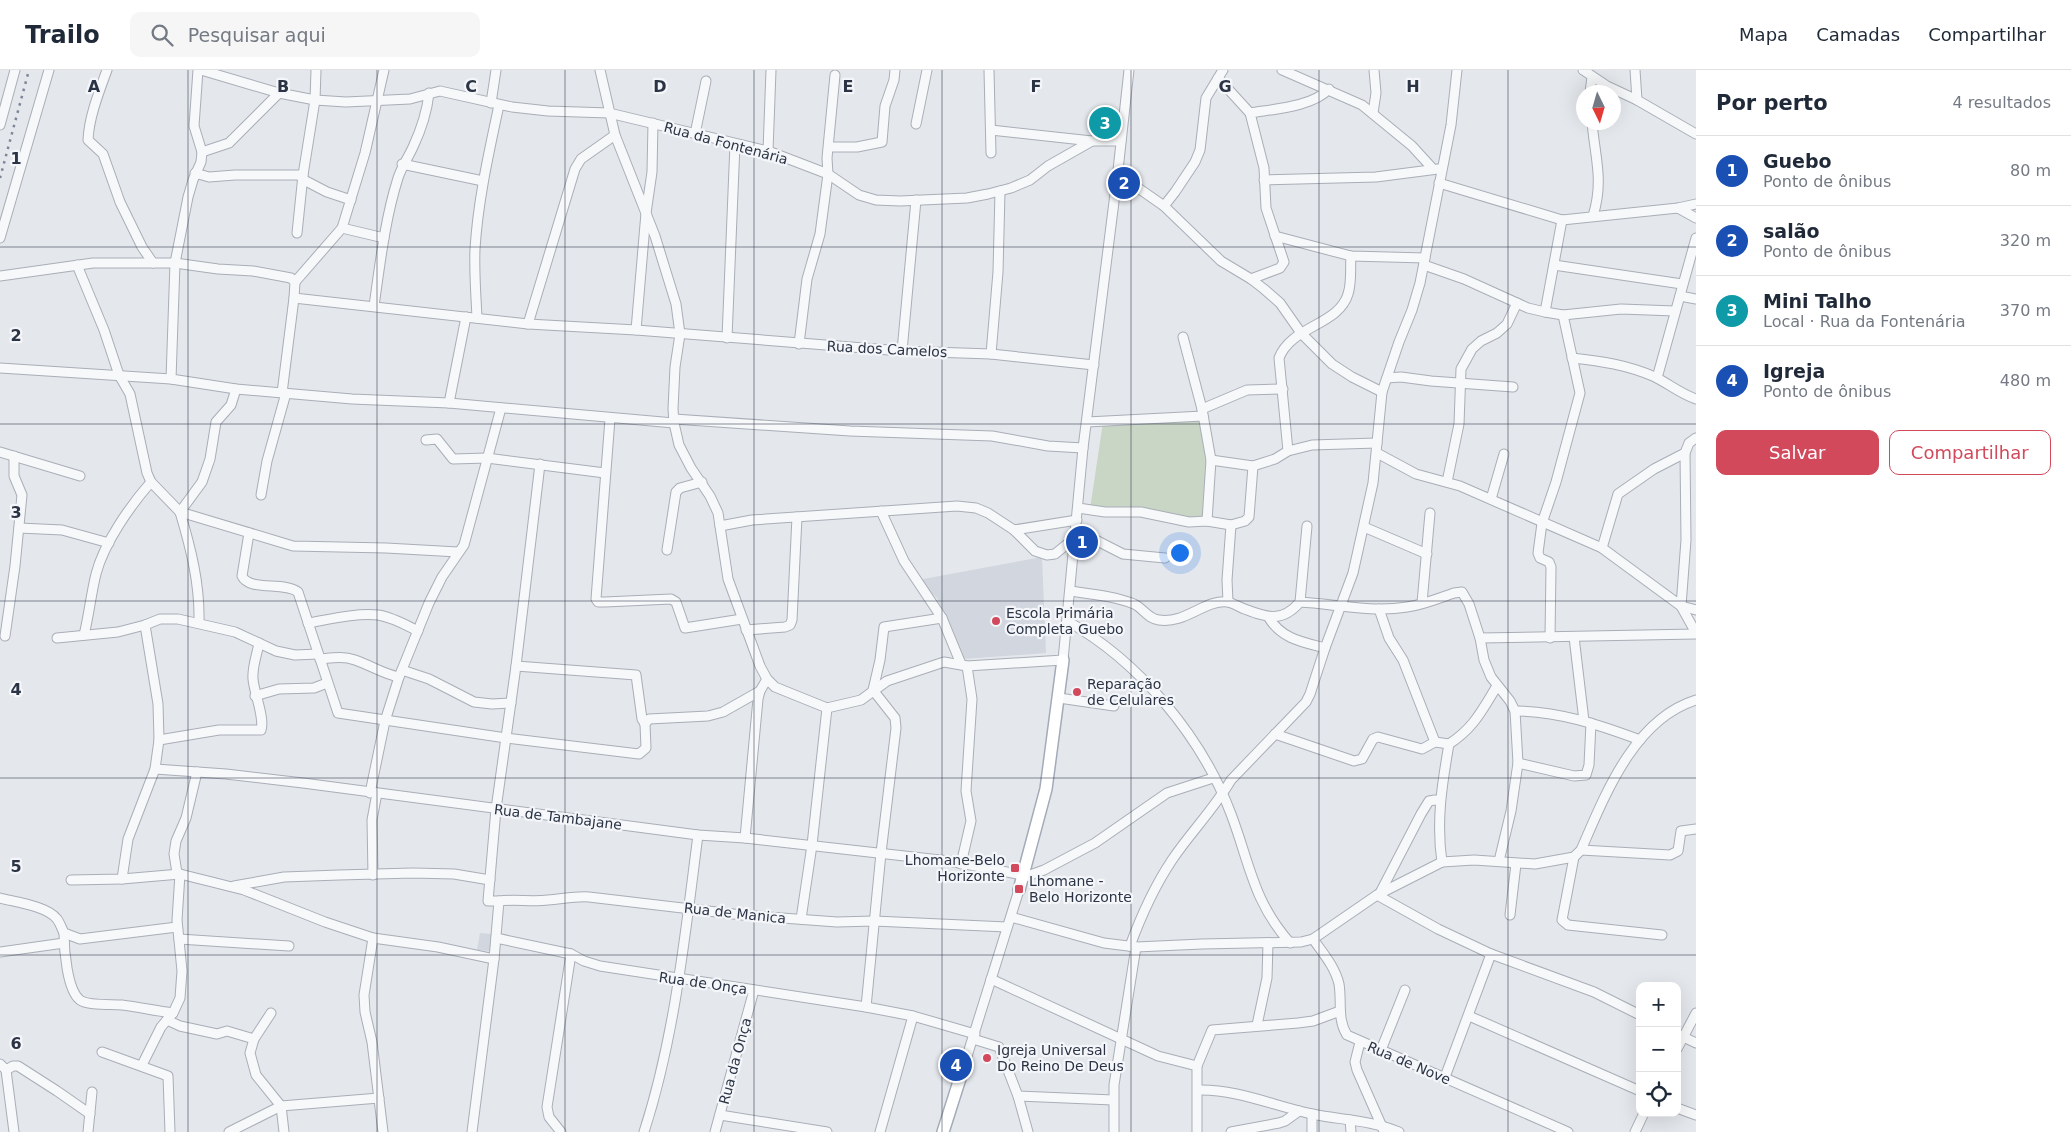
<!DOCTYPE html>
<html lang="pt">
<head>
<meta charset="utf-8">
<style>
  :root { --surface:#fff; --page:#f6f6f7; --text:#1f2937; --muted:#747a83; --line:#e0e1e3; --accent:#d1495b }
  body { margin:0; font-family:"DejaVu Sans",sans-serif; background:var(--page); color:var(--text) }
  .controls { position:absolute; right:15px; bottom:15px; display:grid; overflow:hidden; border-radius:10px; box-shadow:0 5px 20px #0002 }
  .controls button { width:45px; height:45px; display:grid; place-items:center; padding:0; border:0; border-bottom:1px solid var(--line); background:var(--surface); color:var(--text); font:25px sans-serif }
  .compass { position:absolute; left:1576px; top:15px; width:45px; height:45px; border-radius:50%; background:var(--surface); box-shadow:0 5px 20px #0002; rotate:175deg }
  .you { position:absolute; left:1179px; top:482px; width:18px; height:18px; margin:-12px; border:4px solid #fff; border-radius:50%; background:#1a73e8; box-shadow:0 0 0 8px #1a73e833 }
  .badge { display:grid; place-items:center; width:32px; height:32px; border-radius:50%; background:var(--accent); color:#fff; font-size:16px; font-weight:700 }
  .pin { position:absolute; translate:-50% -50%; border:2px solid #fff; box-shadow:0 1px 5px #0006 }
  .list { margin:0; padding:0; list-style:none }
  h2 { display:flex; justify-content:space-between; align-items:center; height:65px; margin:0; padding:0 20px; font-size:21px }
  h2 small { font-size:16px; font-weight:400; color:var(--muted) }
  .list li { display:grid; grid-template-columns:32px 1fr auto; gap:15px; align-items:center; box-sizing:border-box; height:70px; padding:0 20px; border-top:1px solid var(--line) }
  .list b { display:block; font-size:19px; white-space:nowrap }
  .list p { margin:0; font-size:16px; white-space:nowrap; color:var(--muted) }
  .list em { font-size:16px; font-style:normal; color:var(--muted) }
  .actions { display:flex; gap:10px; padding:15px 20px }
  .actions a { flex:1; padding:11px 0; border:1px solid var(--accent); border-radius:10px; text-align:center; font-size:18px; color:var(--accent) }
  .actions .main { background:var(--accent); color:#fff }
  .icon { flex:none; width:28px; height:28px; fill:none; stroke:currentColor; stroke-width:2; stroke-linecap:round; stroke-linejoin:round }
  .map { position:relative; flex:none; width:1696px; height:1062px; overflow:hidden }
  header { display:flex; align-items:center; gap:30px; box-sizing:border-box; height:70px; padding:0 25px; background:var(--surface); border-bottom:1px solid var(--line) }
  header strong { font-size:24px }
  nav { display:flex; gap:28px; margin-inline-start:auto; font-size:18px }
  .search { width:350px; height:45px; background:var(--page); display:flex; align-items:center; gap:12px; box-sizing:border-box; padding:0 18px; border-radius:10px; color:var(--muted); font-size:19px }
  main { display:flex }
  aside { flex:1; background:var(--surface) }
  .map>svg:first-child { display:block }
  .built { fill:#d2d6de }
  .green { fill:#c9d6c5 }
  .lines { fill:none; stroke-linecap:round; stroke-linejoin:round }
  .minor-casing { stroke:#a9aeb7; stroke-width:11 }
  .major-casing { stroke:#a3abb8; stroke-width:14 }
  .minor { stroke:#f7f8fa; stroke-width:9 }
  .major { stroke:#fff; stroke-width:11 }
  .rail { stroke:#7d8696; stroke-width:2.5; stroke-dasharray:2.5 5; stroke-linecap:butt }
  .grid { fill:none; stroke:#2b3445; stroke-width:1; stroke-opacity:0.55 }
  .poi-dot { fill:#d1495b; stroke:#f4f6f9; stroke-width:2 }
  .labels { text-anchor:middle; stroke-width:4.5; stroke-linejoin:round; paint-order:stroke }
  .street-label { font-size:14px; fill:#2b3445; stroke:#f4f6f9 }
  .poi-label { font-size:14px; fill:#2b3445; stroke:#f4f6f9; text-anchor:start }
  .grid-label { font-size:16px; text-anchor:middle; font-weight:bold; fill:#2b3445; stroke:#f4f6f9; stroke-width:4.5; stroke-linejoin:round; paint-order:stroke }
</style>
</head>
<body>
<header>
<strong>Trailo</strong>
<div class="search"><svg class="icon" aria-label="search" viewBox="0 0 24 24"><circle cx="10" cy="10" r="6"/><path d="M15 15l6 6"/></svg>Pesquisar aqui</div>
<nav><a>Mapa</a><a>Camadas</a><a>Compartilhar</a></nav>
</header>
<main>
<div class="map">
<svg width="1696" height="1062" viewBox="0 0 1696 1062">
  <rect width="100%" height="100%" fill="#e4e7ec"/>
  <g class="built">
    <polygon points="1042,487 1046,583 963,589 937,528 918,510"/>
    <polygon points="480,863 492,864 489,881 477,880"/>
  </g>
  <polygon class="green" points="1199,349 1202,352 1208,390 1203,451 1090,439 1103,352"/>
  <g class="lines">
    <defs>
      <g id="minor">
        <path d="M107 0C99 22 89 47 88 70L103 84 120 132 142 177 153 193"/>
        <polyline points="201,0 279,23 315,30 346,32 410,29 440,21 512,37 548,41 609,43 768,81 828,104 859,125 876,130 900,131 967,128 988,124 1011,118 1030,110 1048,96 1092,71 1121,71"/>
        <polyline points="600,0 615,65 655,166 676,234 680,264 675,297 673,339 674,353 679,375 691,398 710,426 718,443 728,509 760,596 767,609 775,617 827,638 861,630 887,611 944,592 967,596 1063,590 1083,378 1118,100 1129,0"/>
        <polyline points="989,0 991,83"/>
        <polyline points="1282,0 1362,35 1412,76 1433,99"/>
        <polyline points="1583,0 1607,16 1637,30 1696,64"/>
        <polyline points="1635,0 1637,30"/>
        <polyline points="1218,8 1250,43"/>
        <polyline points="1590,22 1592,7"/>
        <polyline points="491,33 496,0"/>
        <polyline points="1373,43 1376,23 1374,0"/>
        <path d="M1592 52C1595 88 1604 110 1593 146"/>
        <polyline points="916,54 927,0"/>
        <polyline points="0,55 15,0"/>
        <polyline points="991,60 1092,71"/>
        <polyline points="695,64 706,11"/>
        <polyline points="829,77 857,77 882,72 885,36 894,10 895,0"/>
        <polyline points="768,81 771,0"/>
        <polyline points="202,82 229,73 279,23"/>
        <polyline points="402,94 483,111"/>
        <polyline points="195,103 209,107 235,105 303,105"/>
        <polyline points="1118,104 1164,136 1221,191 1251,209 1264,219 1280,233 1301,263 1332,294 1352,307 1382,322"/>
        <polyline points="302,109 327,122 351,130"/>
        <polyline points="1264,110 1376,107 1438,99"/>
        <polyline points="1439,113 1562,150 1545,242"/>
        <polyline points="1164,136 1175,122 1195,92 1200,80 1206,28 1223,0"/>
        <polyline points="1678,138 1696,148"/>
        <polyline points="1562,150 1678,138 1696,134"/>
        <polyline points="342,158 384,168"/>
        <polyline points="297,163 303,105 315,30 316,0"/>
        <polyline points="1275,166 1351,186 1425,188"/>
        <polyline points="0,168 49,0"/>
        <polyline points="77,195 104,260 119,305 130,324 147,403 151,412 180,442 293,476 386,478 458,482"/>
        <polyline points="1424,195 1464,209 1528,238 1545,242 1563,245 1621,239 1675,241"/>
        <polyline points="1554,195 1682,214"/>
        <polyline points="0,206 93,193 175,193 218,199 253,201 291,208 295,212 294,228 528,254 636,260 902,281 991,284 1094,295"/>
        <path d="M1251 209 1280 198 1284 192 1266 138 1264 98 1250 43C1274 39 1312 37 1329 19"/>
        <polyline points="295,212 342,158 365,83 384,0"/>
        <polyline points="1680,226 1696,229"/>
        <path d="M374 236C380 194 385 149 398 108 402 96 408 88 413 77 421 60 427 42 429 23"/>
        <path d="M477 248C476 225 474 202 475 179 478 130 489 82 499 35"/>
        <polyline points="528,254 575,99 581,89 615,65"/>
        <polyline points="636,260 646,143 652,102 653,53"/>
        <polyline points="1183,267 1202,339 1211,390 1207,451"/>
        <polyline points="727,268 735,74"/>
        <polyline points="799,274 807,209 820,164 828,104 827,88 835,5"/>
        <polyline points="902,281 916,130"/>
        <polyline points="991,284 998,202 1000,121"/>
        <path d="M1572 288C1601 291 1628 295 1655 307 1669 314 1681 324 1696 329"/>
        <polyline points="0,298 171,309 236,319 352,329 449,333 674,353"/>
        <polyline points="1387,308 1401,307 1431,311 1513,317"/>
        <polyline points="1657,308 1696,168"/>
        <polyline points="171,309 175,193 188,127 193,110 201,92 202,82 194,56 198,0"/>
        <polyline points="282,323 294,228"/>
        <polyline points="449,333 466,247"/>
        <polyline points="1202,339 1247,320 1283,319"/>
        <polyline points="610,349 596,529 598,532 605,532 671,529 676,532 685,558 742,549"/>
        <polyline points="674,349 850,361 992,366 1048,376 1083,378"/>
        <polyline points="1087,352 1203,346"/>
        <polyline points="426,370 437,369 453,389 487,388 605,403"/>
        <path d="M1288 381 1279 288C1291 256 1339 255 1348 224 1352 212 1350 198 1351 186"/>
        <polyline points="0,382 80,406"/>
        <polyline points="1377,383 1416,404 1460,416 1602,478 1681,536 1696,563"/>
        <polyline points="1685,383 1686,470 1681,536 1696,540"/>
        <polyline points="1211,390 1253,396 1275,389 1288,381 1312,375 1377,373"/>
        <polyline points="1447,412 1459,354 1461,299 1472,279 1481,271 1497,263 1507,254 1517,233"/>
        <polyline points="261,425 267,391 286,323"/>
        <polyline points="1491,429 1504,384"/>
        <polyline points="1078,438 1105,442 1141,442 1189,452 1207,451 1231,455 1245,451 1249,447 1253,396"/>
        <polyline points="881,441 904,491 942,548 961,594"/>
        <polyline points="180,442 202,412 210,389 216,352 231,335 236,319"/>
        <path d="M180 442C191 479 200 514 199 553"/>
        <polyline points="720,456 752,450 957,436 976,438 988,443 1014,460 1035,481 1047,485 1055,484 1066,475"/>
        <polyline points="1364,457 1427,484"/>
        <polyline points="19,458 62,460 109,473"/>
        <polyline points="1014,460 1077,450"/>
        <polyline points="1076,460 1123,484 1165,488"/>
        <path d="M249 463 242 506C250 522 284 511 298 522L338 643 506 668 639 684 646 678 645 654 649 649 708 646 723 642 760 621"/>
        <polyline points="1602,478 1618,424 1654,399 1685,383 1689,373 1696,368"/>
        <polyline points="667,480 676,422 680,418 702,412"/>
        <path d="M1070 521C1091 524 1114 526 1134 534 1143 538 1148 549 1159 550 1186 554 1205 529 1228 532 1232 533 1238 536 1242 538 1266 547 1281 554 1300 532 1335 534 1371 543 1407 537 1423 535 1439 528 1454 523L1462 522 1469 534 1480 568 1484 590 1491 607 1510 631 1515 641 1518 693 1511 741 1499 791"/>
        <polyline points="1228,532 1227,510 1231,455"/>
        <polyline points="1300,532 1307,456"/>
        <polyline points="1422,533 1430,443"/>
        <polyline points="1379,539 1389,568 1403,590 1435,672"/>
        <path d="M1269 548C1282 569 1302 572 1325 578"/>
        <path d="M1067 551C1139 591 1202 667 1231 744 1250 794 1253 831 1290 873"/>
        <path d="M308 553C331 549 355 543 378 545 392 547 406 555 418 561"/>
        <polyline points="746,560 785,557 790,555 792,550 797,447"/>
        <path d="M84 565C89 545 91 524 96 504 104 473 130 436 151 412"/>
        <polyline points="5,566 15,496 22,425 14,406 14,386"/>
        <polyline points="1574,567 1584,651"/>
        <polyline points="57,568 118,562 145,555 160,549 178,549 235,562 276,581 295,585 318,584"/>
        <polyline points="1480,568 1696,564"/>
        <polyline points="1550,568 1551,497 1549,492 1540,488 1538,483 1542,453 1556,412 1580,323 1563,245"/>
        <path d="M320 589C332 588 343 586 355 590 370 595 383 604 399 607"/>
        <polyline points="516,596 636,605 642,649 645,654"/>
        <polyline points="402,600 429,609 474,632 492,634 511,633"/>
        <polyline points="255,626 279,619 314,618 327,613"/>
        <polyline points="1059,628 1114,636"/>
        <path d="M1515 641C1558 641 1600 655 1640 670"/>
        <path d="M1275 664 1354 691 1362 689 1373 669 1378 667 1422 679 1435 672 1449 674C1474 658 1482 640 1497 616"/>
        <path d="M159 670 219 660H261C265 648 254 623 253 609 252 596 257 585 259 573"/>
        <polyline points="1518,693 1574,706 1586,705 1589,695 1591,653"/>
        <polyline points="155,699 226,704 303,713 698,765 745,768 949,791 1023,805"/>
        <polyline points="370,723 385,651 399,607 429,533 442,507 464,475 501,338"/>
        <polyline points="745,768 758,629 760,621 767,609"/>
        <polyline points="1581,780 1670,785 1678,781 1681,761 1696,759"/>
        <path d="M1442 792C1436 752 1442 714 1449 674"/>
        <polyline points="961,794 971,751 966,721 972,629 967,596"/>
        <polyline points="373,805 372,750 377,723"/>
        <polyline points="1022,808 1044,800 1095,773 1167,723 1213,708"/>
        <polyline points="122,809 128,769 155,699 159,670 158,634 145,555"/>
        <polyline points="71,810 122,809 180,804 244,820 325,852 373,868 438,877 494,889 472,1062"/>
        <polyline points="234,816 284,807 339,805 413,803 454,804 490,810"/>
        <polyline points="1380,823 1421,744 1429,731 1435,730 1440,731"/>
        <polyline points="1377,825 1438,859 1491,884 1594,922 1640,945"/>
        <path d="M0 828C15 832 47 836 57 849 60 853 62 859 64 863L80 869 177 857"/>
        <polyline points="499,831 488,831 496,739 516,596 540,394"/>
        <polyline points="1510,845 1516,794"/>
        <polyline points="1011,847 1104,873 1136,877 1202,874 1301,872 1313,869 1377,825 1442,792 1474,790 1535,794 1574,787"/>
        <polyline points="801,849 812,775 827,638"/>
        <path d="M64 863C64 879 67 920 80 930 88 936 112 934 122 935 139 937 156 941 173 943"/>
        <path d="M1662 865 1568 855 1562 850 1574 787 1581 780C1605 725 1634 649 1696 630"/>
        <polyline points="373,868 364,925 365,942 372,972 383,1062"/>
        <polyline points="496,868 571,884 584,891 600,896 866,937 913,946 975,964"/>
        <polyline points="179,869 289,876"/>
        <path d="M1313 869C1323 883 1335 897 1339 914 1342 932 1337 949 1347 965L1568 1062"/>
        <path d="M1130 876C1141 846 1154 817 1172 790 1190 763 1214 739 1231 710L1306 632 1310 624 1325 578 1353 503 1373 413 1382 322 1399 272 1412 240 1420 213 1451 55 1457 0"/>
        <polyline points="0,882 64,873"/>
        <path d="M494 889 499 831C515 829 532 832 548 830 562 829 575 826 589 827L742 845 837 852 874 851 1007 857"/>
        <polyline points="991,909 1158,986 1197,996"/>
        <polyline points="866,937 881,783 896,658 895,648 873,620 880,590 884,557 942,548"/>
        <polyline points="271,943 254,969 250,983 256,1005 281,1036 284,1062"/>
        <polyline points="1469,946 1640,1021"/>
        <polyline points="167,950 180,956 217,964 227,961 254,969"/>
        <polyline points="1257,955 1267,908 1268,873"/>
        <polyline points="1677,964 1696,973"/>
        <polyline points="973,969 999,977 1018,1026 1028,1062"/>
        <polyline points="1360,972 1355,992 1357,1000 1383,1059"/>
        <polyline points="1677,979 1696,943"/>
        <polyline points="1381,980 1405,920"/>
        <polyline points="102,982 168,1006 170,1062"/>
        <polyline points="0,994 6,1000 14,1062"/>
        <polyline points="142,995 161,957 173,943 180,928 182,901 177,850 180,804 177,803 174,784 176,771 186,748 197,702"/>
        <polyline points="963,999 1019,820"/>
        <polyline points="6,1000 13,996 18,996 57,1021 90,1044"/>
        <polyline points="1445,1007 1491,884"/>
        <path d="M1198 1020C1237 1019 1274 1036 1312 1044 1341 1050 1371 1050 1399 1062"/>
        <polyline points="1018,1026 1113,1030"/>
        <polyline points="1677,1038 1696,1045"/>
        <polyline points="1312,1044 1312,1062"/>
        <polyline points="720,1045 827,1062"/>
        <polyline points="1350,1050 1351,1062"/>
        <polyline points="88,1062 92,1022"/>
        <polyline points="229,1062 281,1036 379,1028"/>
        <polyline points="561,1062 549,1047 547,1037 571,884"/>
        <path d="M644 1062C675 966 685 865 698 765"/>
        <polyline points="715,1062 754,920"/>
        <polyline points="880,1062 913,946"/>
        <polyline points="1114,1062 1114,1015 1136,877"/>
        <polyline points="1197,1062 1197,996 1212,960 1298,953 1313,951 1340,941"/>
        <polyline points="1231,1062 1279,1053 1285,1051 1299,1041"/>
        <polyline points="1635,1062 1644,1043"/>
      </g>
      <g id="major">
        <polyline points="1019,820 1046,719 1063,590"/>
        <polyline points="943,1062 963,999"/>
      </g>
    </defs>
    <use href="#minor" class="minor-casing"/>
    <use href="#major" class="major-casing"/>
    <use href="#minor" class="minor"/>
    <use href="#major" class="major"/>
    <polyline class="rail" points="0,108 29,0"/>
  </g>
  <path class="grid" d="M188 0V1062M377 0V1062M565 0V1062M754 0V1062M942 0V1062M1131 0V1062M1319 0V1062M1508 0V1062M0 177H1696M0 354H1696M0 531H1696M0 708H1696M0 885H1696"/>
  <g class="poi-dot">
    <circle cx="996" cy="551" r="5"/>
    <circle cx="1077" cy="622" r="5"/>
    <rect x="1010" y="793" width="10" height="10" rx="2.5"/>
    <rect x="1014" y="814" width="10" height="10" rx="2.5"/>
    <circle cx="987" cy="988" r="5"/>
  </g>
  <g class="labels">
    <g class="street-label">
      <text transform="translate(726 73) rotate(15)" y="5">Rua da Fontenária</text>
      <text transform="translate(887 279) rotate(3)" y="5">Rua dos Camelos</text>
      <text transform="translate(558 747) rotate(7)" y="5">Rua de Tambajane</text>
      <text transform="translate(735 843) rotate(6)" y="5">Rua de Manica</text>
      <text transform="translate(703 913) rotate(8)" y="5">Rua de Onça</text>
      <text transform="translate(735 991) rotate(-75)" y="5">Rua da Onça</text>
      <text transform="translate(1409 993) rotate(23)" y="5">Rua de Nove</text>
    </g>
    <g class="poi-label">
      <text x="1006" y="548">Escola Primária<tspan x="1006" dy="16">Completa Guebo</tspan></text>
      <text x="1087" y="619">Reparação<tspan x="1087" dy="16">de Celulares</tspan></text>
      <text x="1005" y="795" text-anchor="end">Lhomane-Belo<tspan x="1005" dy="16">Horizonte</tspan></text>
      <text x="1029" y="816">Lhomane -<tspan x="1029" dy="16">Belo Horizonte</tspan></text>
      <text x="997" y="985">Igreja Universal<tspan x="997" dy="16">Do Reino De Deus</tspan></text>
    </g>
  </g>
  <g class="grid-label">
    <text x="94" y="22">A</text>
    <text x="283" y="22">B</text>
    <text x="471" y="22">C</text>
    <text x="660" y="22">D</text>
    <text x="848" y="22">E</text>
    <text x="1036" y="22">F</text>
    <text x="1225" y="22">G</text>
    <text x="1413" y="22">H</text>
    <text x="16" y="94">1</text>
    <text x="16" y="271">2</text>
    <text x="16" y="448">3</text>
    <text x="16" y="625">4</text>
    <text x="16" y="802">5</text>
    <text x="16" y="979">6</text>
  </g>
</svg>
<div class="controls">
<button>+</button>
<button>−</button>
<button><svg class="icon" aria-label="locate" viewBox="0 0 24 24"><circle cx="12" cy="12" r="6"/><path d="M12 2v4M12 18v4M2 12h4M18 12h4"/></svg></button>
</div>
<svg class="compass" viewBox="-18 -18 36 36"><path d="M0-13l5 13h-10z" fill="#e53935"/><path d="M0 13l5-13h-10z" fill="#747a83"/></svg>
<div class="you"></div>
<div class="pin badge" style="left:1082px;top:472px;background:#1a4fb4">1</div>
<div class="pin badge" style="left:1124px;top:113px;background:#1a4fb4">2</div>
<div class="pin badge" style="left:1105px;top:53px;background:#0f9aa8">3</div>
<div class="pin badge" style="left:956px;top:995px;background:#1a4fb4">4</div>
</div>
<aside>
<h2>Por perto<small>4 resultados</small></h2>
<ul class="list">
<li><span class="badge" style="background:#1a4fb4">1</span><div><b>Guebo</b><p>Ponto de ônibus</p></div><em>80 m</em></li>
<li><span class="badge" style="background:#1a4fb4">2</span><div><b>salão</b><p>Ponto de ônibus</p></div><em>320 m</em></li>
<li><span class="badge" style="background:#0f9aa8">3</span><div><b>Mini Talho</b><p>Local · Rua da Fontenária</p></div><em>370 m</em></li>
<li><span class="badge" style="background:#1a4fb4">4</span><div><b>Igreja</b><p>Ponto de ônibus</p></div><em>480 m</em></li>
</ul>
<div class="actions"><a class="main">Salvar</a><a>Compartilhar</a></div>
</aside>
</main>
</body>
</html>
